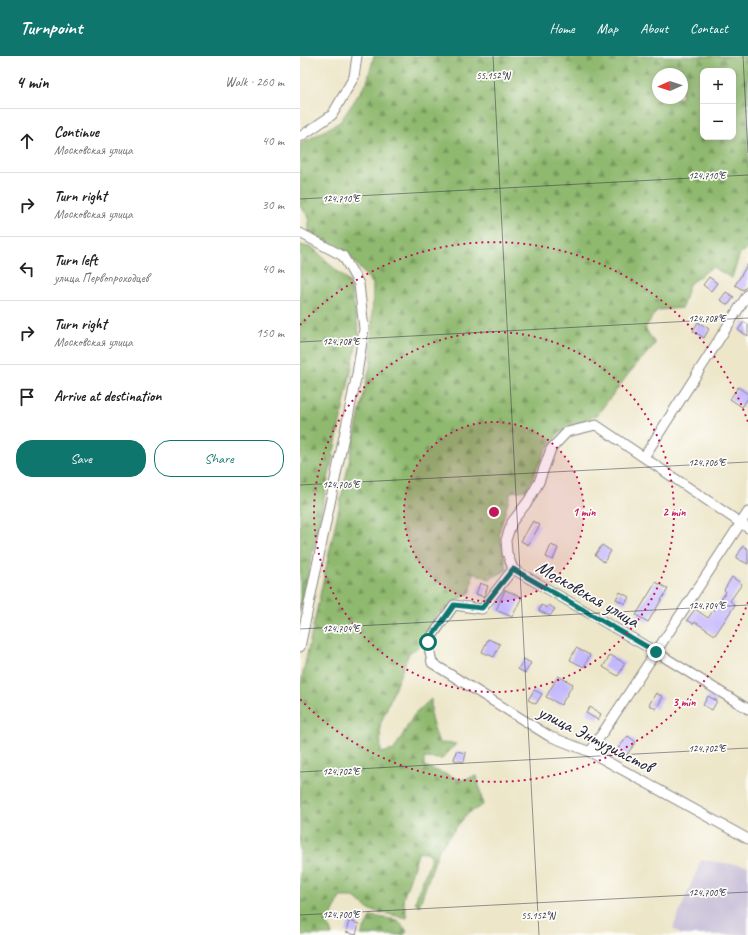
<!DOCTYPE html>
<html lang="en">
<head>
<meta charset="utf-8">
<style>
  :root { --surface:#fff; --page:#f2f2f2; --text:#222; --muted:#767676; --line:#e0e0e0; --accent:#0f766e }
  body { margin:0; font-family:Caveat,sans-serif; background:var(--page); color:var(--text) }
  .controls { position:absolute; right:12px; top:12px; display:grid; overflow:hidden; border-radius:8px; box-shadow:0 2px 10px #0003 }
  .controls button { width:36px; height:36px; display:grid; place-items:center; padding:0; border:0; border-bottom:1px solid var(--line); background:var(--surface); color:var(--text); font:20px sans-serif }
  .compass { position:absolute; left:352px; top:12px; width:36px; height:36px; border-radius:50%; background:var(--surface); box-shadow:0 2px 10px #0003; rotate:267deg }
  .stop { position:absolute; width:12px; height:12px; margin:-9px; border:3px solid #0f766e; border-radius:50%; background:#fff }
  .stop.end { background:#0f766e; border-color:#fff; box-shadow:0 1px 4px #0008 }
  .list { margin:0; padding:0; list-style:none }
  h2 { display:flex; justify-content:space-between; align-items:center; height:52px; margin:0; padding:0 16px; font-size:17px }
  h2 small { font-size:13px; font-weight:400; color:var(--muted) }
  .list li { display:grid; grid-template-columns:26px 1fr auto; gap:12px; align-items:center; box-sizing:border-box; height:64px; padding:0 16px; border-top:1px solid var(--line) }
  .list b { display:block; font-size:15px; white-space:nowrap }
  .list p { margin:0; font-size:13px; white-space:nowrap; color:var(--muted) }
  .list em { font-size:13px; font-style:normal; color:var(--muted) }
  .actions { display:flex; gap:8px; padding:12px 16px }
  .actions a { flex:1; padding:9px 0; border:1px solid var(--accent); border-radius:16px; text-align:center; font-size:14px; color:var(--accent) }
  .actions .main { background:var(--accent); color:#fff }
  .icon { flex:none; width:22px; height:22px; fill:none; stroke:currentColor; stroke-width:2; stroke-linecap:round; stroke-linejoin:round }
  .map { position:relative; flex:none; width:448px; height:879px; overflow:hidden }
  header { display:flex; align-items:center; gap:24px; box-sizing:border-box; height:56px; padding:0 20px; background:var(--accent); color:#fff }
  header strong { font-size:19px }
  nav { display:flex; gap:22px; margin-inline-start:auto; font-size:14px }
  main { display:flex }
  aside { flex:1; background:var(--surface) }
  .map>svg:first-child { display:block }
  .industrial { fill:#c8bfd8 }
  .forest { fill:url(#forest-firs); stroke:#596e55; fill-rule:evenodd }
  .building { fill:#c4b8fd }
  .lines { fill:none; stroke-linecap:round; stroke-linejoin:round }
  .street-casing { stroke:#888482; stroke-width:11 }
  .street { stroke:#fff; stroke-width:9 }
  .route { stroke:#0f766e; stroke-width:5 }
  .ticks { fill:none; stroke:#22223b; stroke-width:1; stroke-opacity:0.45 }
  .ring { fill:none; stroke:#c2185b; stroke-width:2; stroke-dasharray:2 4 }
  .labels { text-anchor:middle; stroke-width:3.5; stroke-linejoin:round; paint-order:stroke }
  .street-label { font-size:19px; fill:#22223b; stroke:#fdfcf7 }
  .ticks-label { font-size:10px; text-anchor:middle; fill:#22223b; stroke:#fdfcf7; stroke-width:3.5; stroke-linejoin:round; paint-order:stroke }
  .centre { fill:#c2185b; stroke:#fdfcf7; stroke-width:2 }
  .ring-label { font-size:12px; text-anchor:middle; font-weight:bold; fill:#c2185b; stroke:#fdfcf7; stroke-width:3.5; stroke-linejoin:round; paint-order:stroke }
</style>
</head>
<body>
<header>
<strong>Turnpoint</strong>
<nav><a>Home</a><a>Map</a><a>About</a><a>Contact</a></nav>
</header>
<main>
<aside>
<h2>4 min<small>Walk · 260 m</small></h2>
<ul class="list">
<li><svg class="icon" aria-label="ahead" viewBox="0 0 24 24"><path d="M12 20V5M6 11l6-6 6 6"/></svg><div><b>Continue</b><p>Московская улица</p></div><em>40 m</em></li>
<li><svg class="icon" aria-label="right" viewBox="0 0 24 24"><path d="M7 20v-9h11M14 6l5 5-5 5"/></svg><div><b>Turn right</b><p>Московская улица</p></div><em>30 m</em></li>
<li><svg class="icon" aria-label="left" viewBox="0 0 24 24"><path d="M17 20v-9H6M10 6l-5 5 5 5"/></svg><div><b>Turn left</b><p>улица Первопроходцев</p></div><em>40 m</em></li>
<li><svg class="icon" aria-label="right" viewBox="0 0 24 24"><path d="M7 20v-9h11M14 6l5 5-5 5"/></svg><div><b>Turn right</b><p>Московская улица</p></div><em>150 m</em></li>
<li><svg class="icon" aria-label="arrive" viewBox="0 0 24 24"><path d="M6 21V4h12l-3 4 3 4H6"/></svg><div><b>Arrive at destination</b></div></li>
</ul>
<div class="actions"><a class="main">Save</a><a>Share</a></div>
</aside>
<div class="map">
<svg width="448" height="879" viewBox="0 0 448 879">
  <defs>
    <pattern id="forest-firs" width="22" height="20" patternUnits="userSpaceOnUse"><rect width="22" height="20" fill="#90b96f"/><path d="M5 1l3.5 6h-7zM16 11l3.5 6h-7z" fill="#75965c"/></pattern>
  </defs>
  <rect width="100%" height="100%" fill="#fdfcf7"/>
  <filter id="ink" filterUnits="userSpaceOnUse"><feTurbulence type="fractalNoise" baseFrequency=".025" numOctaves="2"/><feDisplacementMap in="SourceGraphic" scale="8" xChannelSelector="R" yChannelSelector="G"/><feConvolveMatrix kernelMatrix="1 2 1 2 8 2 1 2 1" color-interpolation-filters="sRGB"/></filter>
  <filter id="wash" filterUnits="userSpaceOnUse"><feTurbulence type="fractalNoise" baseFrequency=".012" numOctaves="4" result="noise"/><feDisplacementMap in="SourceGraphic" scale="16" xChannelSelector="R" yChannelSelector="G"/><feGaussianBlur stdDeviation="0.9" result="paint"/><feColorMatrix in="noise" values="0 0 0 0 0 0 0 0 0 0 0 0 0 0 0 0 0 1.4 0 .05"/><feComposite in="paint" operator="in"/></filter>
  <g filter="url(#wash)">
    <rect width="100%" height="100%" fill="#ede6c9"/>
    <polygon class="industrial" points="401,804 448,810 448,879 381,879 373,872"/>
    <g class="forest">
      <path d="M74 0H448V192L440 197 432 222 412 211 389 228 382 252 357 254 345 272 355 288 330 316 297 359 259 377 246 394 227 434 211 436 199 477 207 514 189 523 173 516 171 536 137 558 120 590 109 597 80 669 81 697 94 694 114 659 131 643V663L139 687 156 688 142 703 124 702V710L161 724 177 720 183 749 167 758 139 793 119 850 115 846 132 799 119 795 103 843 107 862 69 854 54 841H40L28 868 32 879H0V631L71 305 73 228 47 197 9 177V161L0 150V88L40 66 67 26ZM403 15H433V81H403ZM358 18H382V42H358Z"/>
      <polygon points="0,189 13,192 50,227 59,277 0,556"/>
      <polygon points="71,860 98,864 107,875 104,879 61,879"/>
    </g>
    <g id="blocks">
      <g class="building">
        <polygon points="448,208 448,229 443,234 435,229"/>
        <polygon points="409,221 417,227 411,235 403,229"/>
        <polygon points="426,236 434,241 428,249 420,244"/>
        <polygon points="398,266 409,273 404,282 393,275"/>
        <polygon points="444,266 448,268 448,280 438,274"/>
        <polygon points="438,331 448,338 448,342 442,351 430,343"/>
        <polygon points="233,465 240,469 228,489 221,485"/>
        <polygon points="251,489 258,492 253,504 246,501"/>
        <polygon points="302,489 311,495 304,506 295,499"/>
        <polygon points="443,490 448,493 448,508 436,502"/>
        <polygon points="432,521 442,528 430,545 435,549 415,579 395,566 394,568 387,564 395,553 408,562 426,536 424,534"/>
        <polygon points="356,526 368,533 348,566 336,559"/>
        <polygon points="180,527 188,530 184,541 176,538"/>
        <polygon points="205,534 222,541 212,561 196,554"/>
        <polygon points="320,536 329,541 325,548 316,543"/>
        <polygon points="241,549 247,552 249,549 255,553 250,560 239,555"/>
        <polygon points="188,583 200,588 194,601 182,596"/>
        <polygon points="276,592 290,599 284,611 270,604"/>
        <polygon points="310,599 325,607 318,620 303,611"/>
        <polygon points="224,603 231,607 225,617 218,613"/>
        <polygon points="258,620 273,628 261,649 246,641"/>
        <polygon points="234,634 242,638 236,648 228,644"/>
        <polygon points="356,637 363,641 356,653 349,649"/>
        <polygon points="408,640 417,645 412,654 403,649"/>
        <polygon points="290,651 301,658 298,664 286,657"/>
        <polygon points="328,680 336,686 325,701 316,695"/>
        <polygon points="156,695 166,697 164,706 154,704"/>
        <polygon points="49,865 59,868 56,879 46,876"/>
      </g>
    </g>
  </g>
  <g filter="url(#ink)">
    <use href="#blocks" fill-opacity="0" stroke="#888482" stroke-width="1"/>
    <g class="lines">
      <defs>
        <g id="street">
          <polyline points="0,81 32,59 54,21 57,0"/>
          <polyline points="0,177 43,200 59,228 64,273 57,318 0,591"/>
          <polyline points="344,401 448,238"/>
          <polyline points="448,472 296,369 267,376 251,393 239,426 229,444 212,466 206,484 207,497 213,513 182,553 154,549 128,586 132,607 249,680 290,696 448,783"/>
          <polyline points="213,513 356,596 448,653"/>
          <polyline points="290,696 448,456"/>
        </g>
      </defs>
      <use href="#street" class="street-casing"/>
      <use href="#street" class="street"/>
    </g>
  </g>
  <g class="lines" filter="url(#ink)">
    <polyline class="route" points="128,586 154,549 182,552 213,513 356,596"/>
  </g>
  <path class="ticks" d="M193 0 239 879M443 0 448 97M0 143 448 119M0 286 448 262M0 429 448 406M0 573 448 549M0 716 448 692M0 859 448 836"/>
  <circle cx="194" cy="456" r="90" fill="#c2185b" fill-opacity=".12"/>
  <g class="ring">
    <circle cx="194" cy="456" r="90"/>
    <circle cx="194" cy="456" r="180"/>
    <path d="M448 546A269 269 0 0 1 0 643M0 269A269 269 0 0 1 448 366"/>
  </g>
  <g class="labels">
    <g class="street-label">
      <text transform="translate(288 537) rotate(30)" y="7">Московская улица</text>
      <text transform="translate(296 682) rotate(27)" y="7">улица Энтузиастов</text>
    </g>
  </g>
  <g class="ticks-label">
    <text x="193" y="23">55.152°N</text>
    <text x="407" y="123">124.710°E</text>
    <text x="41" y="146">124.710°E</text>
    <text x="407" y="266">124.708°E</text>
    <text x="41" y="289">124.708°E</text>
    <text x="407" y="410">124.706°E</text>
    <text x="41" y="432">124.706°E</text>
    <text x="407" y="553">124.704°E</text>
    <text x="41" y="576">124.704°E</text>
    <text x="407" y="696">124.702°E</text>
    <text x="41" y="719">124.702°E</text>
    <text x="407" y="840">124.700°E</text>
    <text x="41" y="862">124.700°E</text>
    <text x="238" y="863">55.152°N</text>
  </g>
  <circle cx="194" cy="456" r="6" class="centre"/>
  <g class="ring-label">
    <text x="284" y="460">1 min</text>
    <text x="374" y="460">2 min</text>
    <text x="384" y="650">3 min</text>
  </g>
</svg>
<div class="controls">
<button>+</button>
<button>−</button>
</div>
<svg class="compass" viewBox="-18 -18 36 36"><path d="M0-13l5 13h-10z" fill="#e53935"/><path d="M0 13l5-13h-10z" fill="#767676"/></svg>
<div class="stop" style="left:128px;top:586px"></div>
<div class="stop end" style="left:356px;top:596px"></div>
</div>
</main>
</body>
</html>
